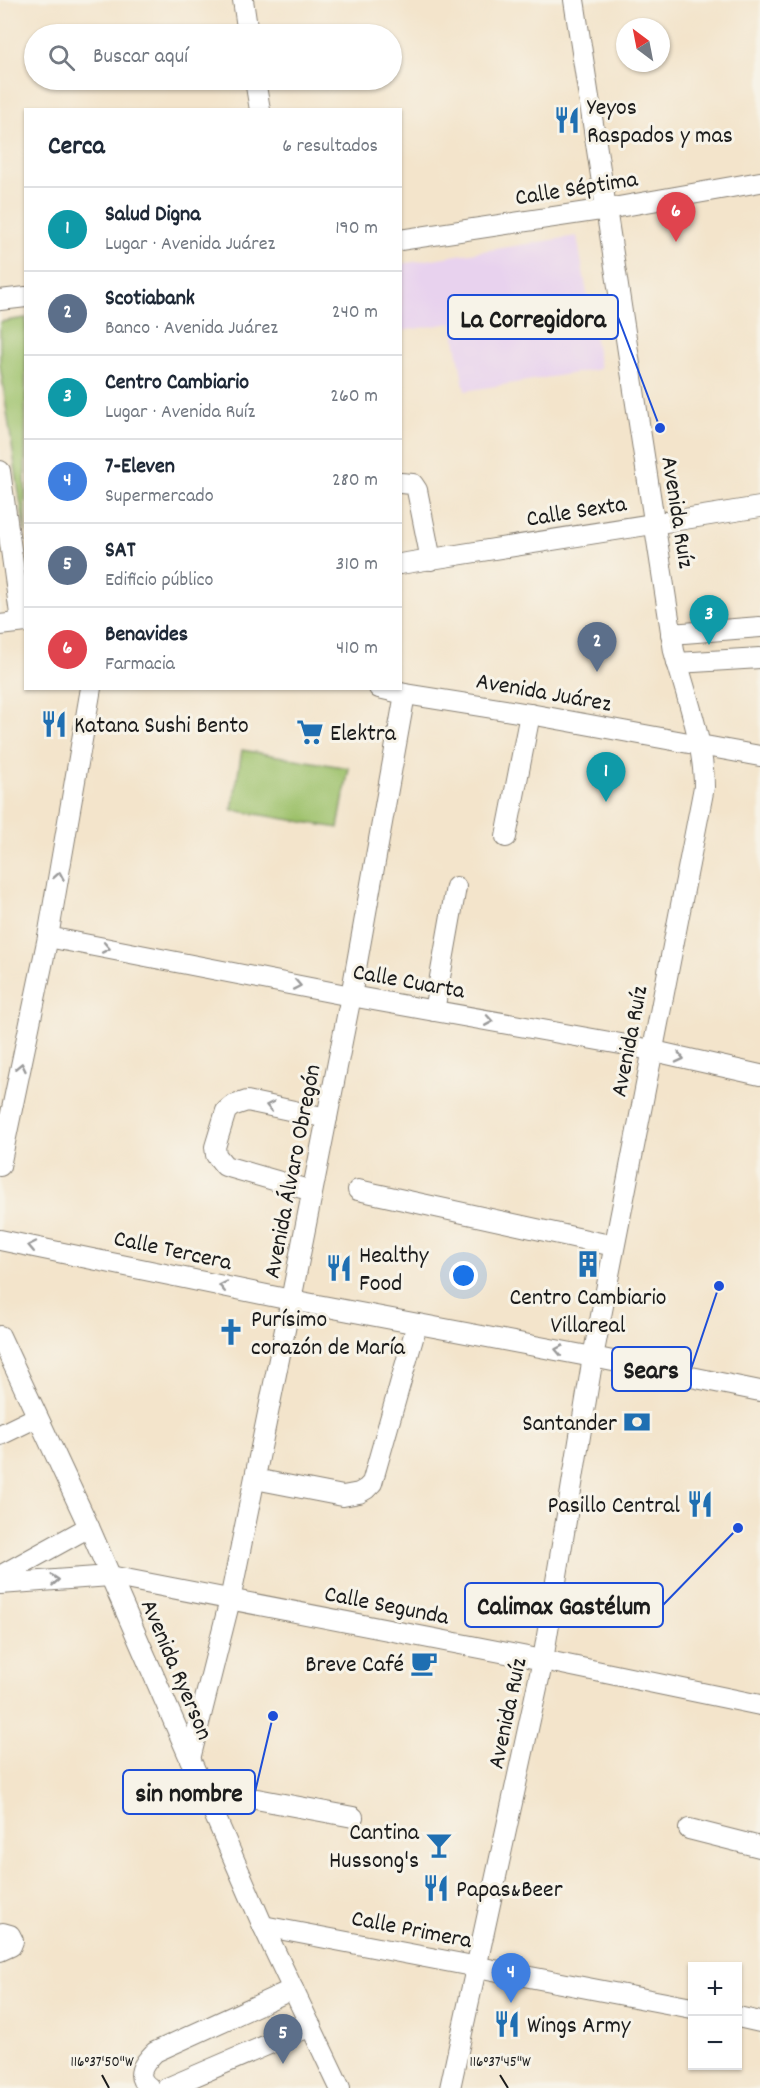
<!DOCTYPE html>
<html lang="es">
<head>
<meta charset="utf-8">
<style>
  :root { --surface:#fff; --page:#f6f6f7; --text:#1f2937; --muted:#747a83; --line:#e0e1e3; --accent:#1f6fb2 }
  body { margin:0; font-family:Dekko,sans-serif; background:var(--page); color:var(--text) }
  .controls { position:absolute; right:18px; bottom:18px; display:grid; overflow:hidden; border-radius:0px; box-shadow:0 2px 4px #0004 }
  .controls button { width:54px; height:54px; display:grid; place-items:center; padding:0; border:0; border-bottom:2px solid var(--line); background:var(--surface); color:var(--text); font:30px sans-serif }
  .compass { position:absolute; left:616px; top:18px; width:54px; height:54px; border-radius:50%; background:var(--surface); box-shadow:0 2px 4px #0004; rotate:328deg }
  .you { position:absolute; left:464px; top:1276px; width:21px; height:21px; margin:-15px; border:4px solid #fff; border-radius:50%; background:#1a73e8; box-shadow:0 0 0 9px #1a73e833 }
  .badge { display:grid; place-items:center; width:39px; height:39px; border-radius:50%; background:var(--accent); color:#fff; font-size:20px; font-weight:700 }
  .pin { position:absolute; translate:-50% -50px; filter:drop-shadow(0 2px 3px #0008) }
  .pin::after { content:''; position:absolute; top:32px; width:21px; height:18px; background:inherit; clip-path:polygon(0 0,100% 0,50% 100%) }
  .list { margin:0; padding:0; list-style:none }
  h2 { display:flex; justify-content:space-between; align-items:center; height:78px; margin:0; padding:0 24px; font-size:26px }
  h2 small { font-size:20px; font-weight:400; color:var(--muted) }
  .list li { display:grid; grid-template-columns:39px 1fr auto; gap:18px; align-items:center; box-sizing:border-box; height:84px; padding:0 24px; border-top:2px solid var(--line) }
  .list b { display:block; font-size:22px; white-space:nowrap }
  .list p { margin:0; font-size:20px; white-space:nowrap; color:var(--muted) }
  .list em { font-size:20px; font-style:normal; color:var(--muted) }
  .icon { flex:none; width:33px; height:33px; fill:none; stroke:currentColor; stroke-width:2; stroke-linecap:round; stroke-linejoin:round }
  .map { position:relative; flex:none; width:760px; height:2088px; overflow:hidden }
  .search { position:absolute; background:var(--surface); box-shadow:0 2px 4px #0004; left:24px; top:24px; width:378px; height:66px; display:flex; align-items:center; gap:15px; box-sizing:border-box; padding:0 21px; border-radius:33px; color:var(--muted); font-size:22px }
  .panel { position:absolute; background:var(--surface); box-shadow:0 2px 4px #0004; left:24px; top:108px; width:378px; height:582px; border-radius:0px }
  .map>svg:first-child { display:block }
  .built { fill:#e8d2ee }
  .green { fill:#9dc16b; stroke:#5c6e44; stroke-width:1.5 }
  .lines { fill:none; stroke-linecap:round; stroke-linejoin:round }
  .minor-casing { stroke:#888074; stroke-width:22 }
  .minor { stroke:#fff; stroke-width:20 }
  .oneway { stroke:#999 }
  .ticks { fill:none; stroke:#1c1c1c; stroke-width:2 }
  .labels { text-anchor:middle; stroke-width:6; stroke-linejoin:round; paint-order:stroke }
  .poi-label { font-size:24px; fill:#1c1c1c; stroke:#f7f3e8; text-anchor:start }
  .street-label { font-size:24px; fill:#1c1c1c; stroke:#f7f3e8 }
  .ticks-label { font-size:15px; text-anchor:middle; fill:#1c1c1c; stroke:#f7f3e8; stroke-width:6; stroke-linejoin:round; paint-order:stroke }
  .leader { fill:none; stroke:#1d4ed8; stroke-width:2 }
  .callout-dot { fill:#1d4ed8; stroke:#f7f3e8; stroke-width:2 }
  .callout { fill:#f7f3e8; stroke:#1d4ed8; stroke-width:2 }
  .callout-label { font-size:26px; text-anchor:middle; font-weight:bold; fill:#1c1c1c }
</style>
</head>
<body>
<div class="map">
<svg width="760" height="2088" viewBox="0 0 760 2088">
  <rect width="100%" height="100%" fill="#f7f3e8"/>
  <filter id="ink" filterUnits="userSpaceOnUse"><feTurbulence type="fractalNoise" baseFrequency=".0167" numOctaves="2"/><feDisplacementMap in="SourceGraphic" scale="12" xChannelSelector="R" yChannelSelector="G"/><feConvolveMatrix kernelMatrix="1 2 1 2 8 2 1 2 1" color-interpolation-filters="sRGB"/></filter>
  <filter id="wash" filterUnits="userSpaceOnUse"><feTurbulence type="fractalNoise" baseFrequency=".008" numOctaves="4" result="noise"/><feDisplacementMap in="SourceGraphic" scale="24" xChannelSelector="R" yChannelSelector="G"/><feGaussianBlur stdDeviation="1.35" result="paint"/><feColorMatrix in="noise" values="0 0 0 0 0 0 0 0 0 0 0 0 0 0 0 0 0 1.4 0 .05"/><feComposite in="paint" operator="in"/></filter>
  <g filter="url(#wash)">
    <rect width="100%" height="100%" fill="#f3e4cb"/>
    <polygon class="built" points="577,236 600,369 465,391 452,323 401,331 401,264"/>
    <g class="green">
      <polygon points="25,318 26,318 25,533 0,365 0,322"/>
      <polygon points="242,750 349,768 338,828 232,810"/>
    </g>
  </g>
  <g filter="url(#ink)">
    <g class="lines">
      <defs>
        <g id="minor">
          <polyline points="243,0 248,34"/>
          <polyline points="255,80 260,110"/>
          <polyline points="400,240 607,209 760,182"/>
          <polyline points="0,300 26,297"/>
          <polyline points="0,471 21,621"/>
          <polyline points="400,483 413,484 417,490 431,560"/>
          <polyline points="400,564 760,507"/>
          <polyline points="0,625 26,622"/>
          <polyline points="671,634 760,627"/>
          <polyline points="677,663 760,658"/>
          <polyline points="379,688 405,694 530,714 760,756"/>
          <polyline points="506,837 530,714"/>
          <polyline points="48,937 351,996 632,1046 760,1075"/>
          <polyline points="434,1011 456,887"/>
          <polyline points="0,1166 48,937 91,688"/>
          <polyline points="358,1190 614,1246"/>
          <polyline points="312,1191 225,1166 216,1155 215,1147 226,1111 232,1106 247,1101 327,1118"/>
          <polyline points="0,1240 291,1300 593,1357 760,1391"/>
          <polyline points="0,1336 89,1527 263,1926 340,2088"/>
          <polyline points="0,1435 37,1417"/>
          <polyline points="255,1479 343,1496 359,1493 366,1489 372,1483 417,1324"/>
          <polyline points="0,1576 89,1527"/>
          <polyline points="0,1584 110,1576 543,1660 760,1705"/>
          <polyline points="190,1759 230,1600 291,1300 351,996 405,694"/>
          <polyline points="203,1789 353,1817"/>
          <polyline points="689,1829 760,1847"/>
          <polyline points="263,1926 692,2008"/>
          <polyline points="0,1934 3,1933 10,1935 13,1941 11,1946 0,1951"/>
          <polyline points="738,2017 760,2022"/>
          <path d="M150 2088C133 2076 144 2063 155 2052L293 1989"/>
          <polyline points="167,2088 311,2026"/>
          <path d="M450 2088 543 1660 593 1357 704 787C704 742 686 695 674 651L574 0"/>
        </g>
      </defs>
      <use href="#minor" class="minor-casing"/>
      <use href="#minor" class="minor"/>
    </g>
    <defs><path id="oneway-chevron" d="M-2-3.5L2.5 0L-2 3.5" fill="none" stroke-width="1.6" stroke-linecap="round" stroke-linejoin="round" transform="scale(1.5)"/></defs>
    <g class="oneway">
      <use href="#oneway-chevron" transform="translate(59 876) rotate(-80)"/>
      <use href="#oneway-chevron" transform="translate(106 948) rotate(11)"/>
      <use href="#oneway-chevron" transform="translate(297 985) rotate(11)"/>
      <use href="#oneway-chevron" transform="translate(489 1021) rotate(10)"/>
      <use href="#oneway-chevron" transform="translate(680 1058) rotate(13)"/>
      <use href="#oneway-chevron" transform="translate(21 1067) rotate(-78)"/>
      <use href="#oneway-chevron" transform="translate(270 1106) rotate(-168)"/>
      <use href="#oneway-chevron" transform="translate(32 1246) rotate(-168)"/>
      <use href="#oneway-chevron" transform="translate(223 1286) rotate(-168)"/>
      <use href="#oneway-chevron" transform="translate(559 1350) rotate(-169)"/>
      <use href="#oneway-chevron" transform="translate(55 1580) rotate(-4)"/>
    </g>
  </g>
  <path class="ticks" d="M102 2075 109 2088M500 2075 508 2088"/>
  <defs>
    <symbol id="restaurant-bare" viewBox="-9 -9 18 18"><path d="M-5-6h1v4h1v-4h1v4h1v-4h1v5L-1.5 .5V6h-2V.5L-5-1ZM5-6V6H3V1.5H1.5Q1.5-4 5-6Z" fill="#1f6fb2" stroke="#f7f3e8" stroke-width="2.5" paint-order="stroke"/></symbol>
    <symbol id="supermarket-bare" viewBox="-9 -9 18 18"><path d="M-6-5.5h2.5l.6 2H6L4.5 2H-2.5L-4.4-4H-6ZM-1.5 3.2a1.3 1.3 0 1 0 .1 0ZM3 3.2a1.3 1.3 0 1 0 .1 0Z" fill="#1f6fb2" stroke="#f7f3e8" stroke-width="2.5" paint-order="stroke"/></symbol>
    <symbol id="building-bare" viewBox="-9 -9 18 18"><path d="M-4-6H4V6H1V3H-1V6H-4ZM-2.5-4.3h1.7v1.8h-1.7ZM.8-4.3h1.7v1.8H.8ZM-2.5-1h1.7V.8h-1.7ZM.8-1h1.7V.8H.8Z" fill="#1f6fb2" stroke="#f7f3e8" stroke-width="2.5" paint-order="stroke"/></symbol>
    <symbol id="church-bare" viewBox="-9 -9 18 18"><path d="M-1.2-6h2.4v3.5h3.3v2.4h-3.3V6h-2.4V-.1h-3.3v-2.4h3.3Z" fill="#1f6fb2" stroke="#f7f3e8" stroke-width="2.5" paint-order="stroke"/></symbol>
    <symbol id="bank-bare" viewBox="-9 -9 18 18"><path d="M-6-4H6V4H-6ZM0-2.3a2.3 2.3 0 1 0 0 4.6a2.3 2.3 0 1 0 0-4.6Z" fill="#1f6fb2" stroke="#f7f3e8" stroke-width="2.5" paint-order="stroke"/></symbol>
    <symbol id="cafe-bare" viewBox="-9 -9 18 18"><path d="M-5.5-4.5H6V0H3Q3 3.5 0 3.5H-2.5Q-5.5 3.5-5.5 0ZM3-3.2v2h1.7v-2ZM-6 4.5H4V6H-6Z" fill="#1f6fb2" stroke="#f7f3e8" stroke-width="2.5" paint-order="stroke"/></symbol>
    <symbol id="bar-bare" viewBox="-9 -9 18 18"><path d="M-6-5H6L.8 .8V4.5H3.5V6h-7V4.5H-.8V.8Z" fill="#1f6fb2" stroke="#f7f3e8" stroke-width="2.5" paint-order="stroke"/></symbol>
  </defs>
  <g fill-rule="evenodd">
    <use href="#restaurant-bare" x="548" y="101" width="38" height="38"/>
    <use href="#restaurant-bare" x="35" y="705" width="38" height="38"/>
    <use href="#supermarket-bare" x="291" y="713" width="38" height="38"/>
    <use href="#building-bare" x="569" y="1245" width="38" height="38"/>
    <use href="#restaurant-bare" x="320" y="1249" width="38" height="38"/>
    <use href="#church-bare" x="212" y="1313" width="38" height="38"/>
    <use href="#bank-bare" x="618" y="1403" width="38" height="38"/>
    <use href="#restaurant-bare" x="681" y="1485" width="38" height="38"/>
    <use href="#cafe-bare" x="405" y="1644" width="38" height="38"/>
    <use href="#bar-bare" x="420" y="1826" width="38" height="38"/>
    <use href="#restaurant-bare" x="417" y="1869" width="38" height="38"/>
    <use href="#restaurant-bare" x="488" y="2005" width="38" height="38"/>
  </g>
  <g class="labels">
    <g class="poi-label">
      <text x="587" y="114">Yeyos<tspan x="587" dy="28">Raspados y mas</tspan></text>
      <text x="74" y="732">Katana Sushi Bento</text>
      <text x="330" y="740">Elektra</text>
      <text x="359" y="1262">Healthy<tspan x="359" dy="28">Food</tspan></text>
      <text x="588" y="1304" text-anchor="middle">Centro Cambiario<tspan x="588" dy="28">Villareal</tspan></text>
      <text x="251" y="1326">Purísimo<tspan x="251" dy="28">corazón de María</tspan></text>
      <text x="617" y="1430" text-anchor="end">Santander</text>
      <text x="680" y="1512" text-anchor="end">Pasillo Central</text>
      <text x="404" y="1671" text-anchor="end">Breve Café</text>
      <text x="419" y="1839" text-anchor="end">Cantina<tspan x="419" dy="28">Hussong's</tspan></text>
      <text x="456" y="1896">Papas&amp;Beer</text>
      <text x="527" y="2032">Wings Army</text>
    </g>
    <g class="street-label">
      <text transform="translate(576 187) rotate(-9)" y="8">Calle Séptima</text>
      <text transform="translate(576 510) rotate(-9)" y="8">Calle Sexta</text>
      <text transform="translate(679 512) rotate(81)" y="8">Avenida Ruíz</text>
      <text transform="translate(544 691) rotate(10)" y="8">Avenida Juárez</text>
      <text transform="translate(409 980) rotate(10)" y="8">Calle Cuarta</text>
      <text transform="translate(628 1041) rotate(-79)" y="8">Avenida Ruíz</text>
      <text transform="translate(291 1171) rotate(-79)" y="8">Avenida Álvaro Obregón</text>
      <text transform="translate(173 1249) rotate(12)" y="8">Calle Tercera</text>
      <text transform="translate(387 1604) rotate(11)" y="8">Calle Segunda</text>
      <text transform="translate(178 1669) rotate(67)" y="8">Avenida Ryerson</text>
      <text transform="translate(506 1713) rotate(-78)" y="8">Avenida Ruíz</text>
      <text transform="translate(412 1928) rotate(11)" y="8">Calle Primera</text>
    </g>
  </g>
  <g class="ticks-label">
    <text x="102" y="2066">116°37'50"W</text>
    <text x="500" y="2066">116°37'45"W</text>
  </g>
  <path class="leader" d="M660 428L618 317M719 1286L691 1369M738 1528L663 1605M273 1716L255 1792"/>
  <g class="callout-dot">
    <circle cx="660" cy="428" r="6"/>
    <circle cx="719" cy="1286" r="6"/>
    <circle cx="738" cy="1528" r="6"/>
    <circle cx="273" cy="1716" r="6"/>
  </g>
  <g class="callout">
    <rect x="448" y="295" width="170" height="44" rx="6"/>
    <rect x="612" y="1347" width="79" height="44" rx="6"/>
    <rect x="465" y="1583" width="198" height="44" rx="6"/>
    <rect x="123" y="1770" width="132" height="44" rx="6"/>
  </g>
  <g class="callout-label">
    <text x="533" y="327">La Corregidora</text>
    <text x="651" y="1378">Sears</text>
    <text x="564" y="1614">Calimax Gastélum</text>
    <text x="189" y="1801">sin nombre</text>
  </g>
</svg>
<div class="controls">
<button>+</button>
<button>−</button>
</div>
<svg class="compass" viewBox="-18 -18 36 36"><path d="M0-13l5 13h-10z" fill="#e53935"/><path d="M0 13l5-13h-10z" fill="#747a83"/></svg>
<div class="you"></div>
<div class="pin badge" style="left:606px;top:802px;background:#0f9aa8">1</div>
<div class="pin badge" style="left:597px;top:672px;background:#5c6f8a">2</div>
<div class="pin badge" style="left:709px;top:645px;background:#0f9aa8">3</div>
<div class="pin badge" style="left:511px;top:2003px;background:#3f7fe0">4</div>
<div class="pin badge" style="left:283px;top:2064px;background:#5c6f8a">5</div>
<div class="pin badge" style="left:676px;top:242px;background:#e0444e">6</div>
<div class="search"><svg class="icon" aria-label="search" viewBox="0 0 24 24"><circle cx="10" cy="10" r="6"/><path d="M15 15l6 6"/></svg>Buscar aquí</div>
<section class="panel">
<h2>Cerca<small>6 resultados</small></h2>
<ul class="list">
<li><span class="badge" style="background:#0f9aa8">1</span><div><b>Salud Digna</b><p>Lugar · Avenida Juárez</p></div><em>190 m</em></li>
<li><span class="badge" style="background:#5c6f8a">2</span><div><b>Scotiabank</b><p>Banco · Avenida Juárez</p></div><em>240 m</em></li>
<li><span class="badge" style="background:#0f9aa8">3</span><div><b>Centro Cambiario</b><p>Lugar · Avenida Ruíz</p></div><em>260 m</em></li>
<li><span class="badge" style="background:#3f7fe0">4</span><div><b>7-Eleven</b><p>Supermercado</p></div><em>280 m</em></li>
<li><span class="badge" style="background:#5c6f8a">5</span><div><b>SAT</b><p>Edificio público</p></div><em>310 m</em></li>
<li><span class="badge" style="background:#e0444e">6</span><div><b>Benavides</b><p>Farmacia</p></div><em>410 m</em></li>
</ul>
</section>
</div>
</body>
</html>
